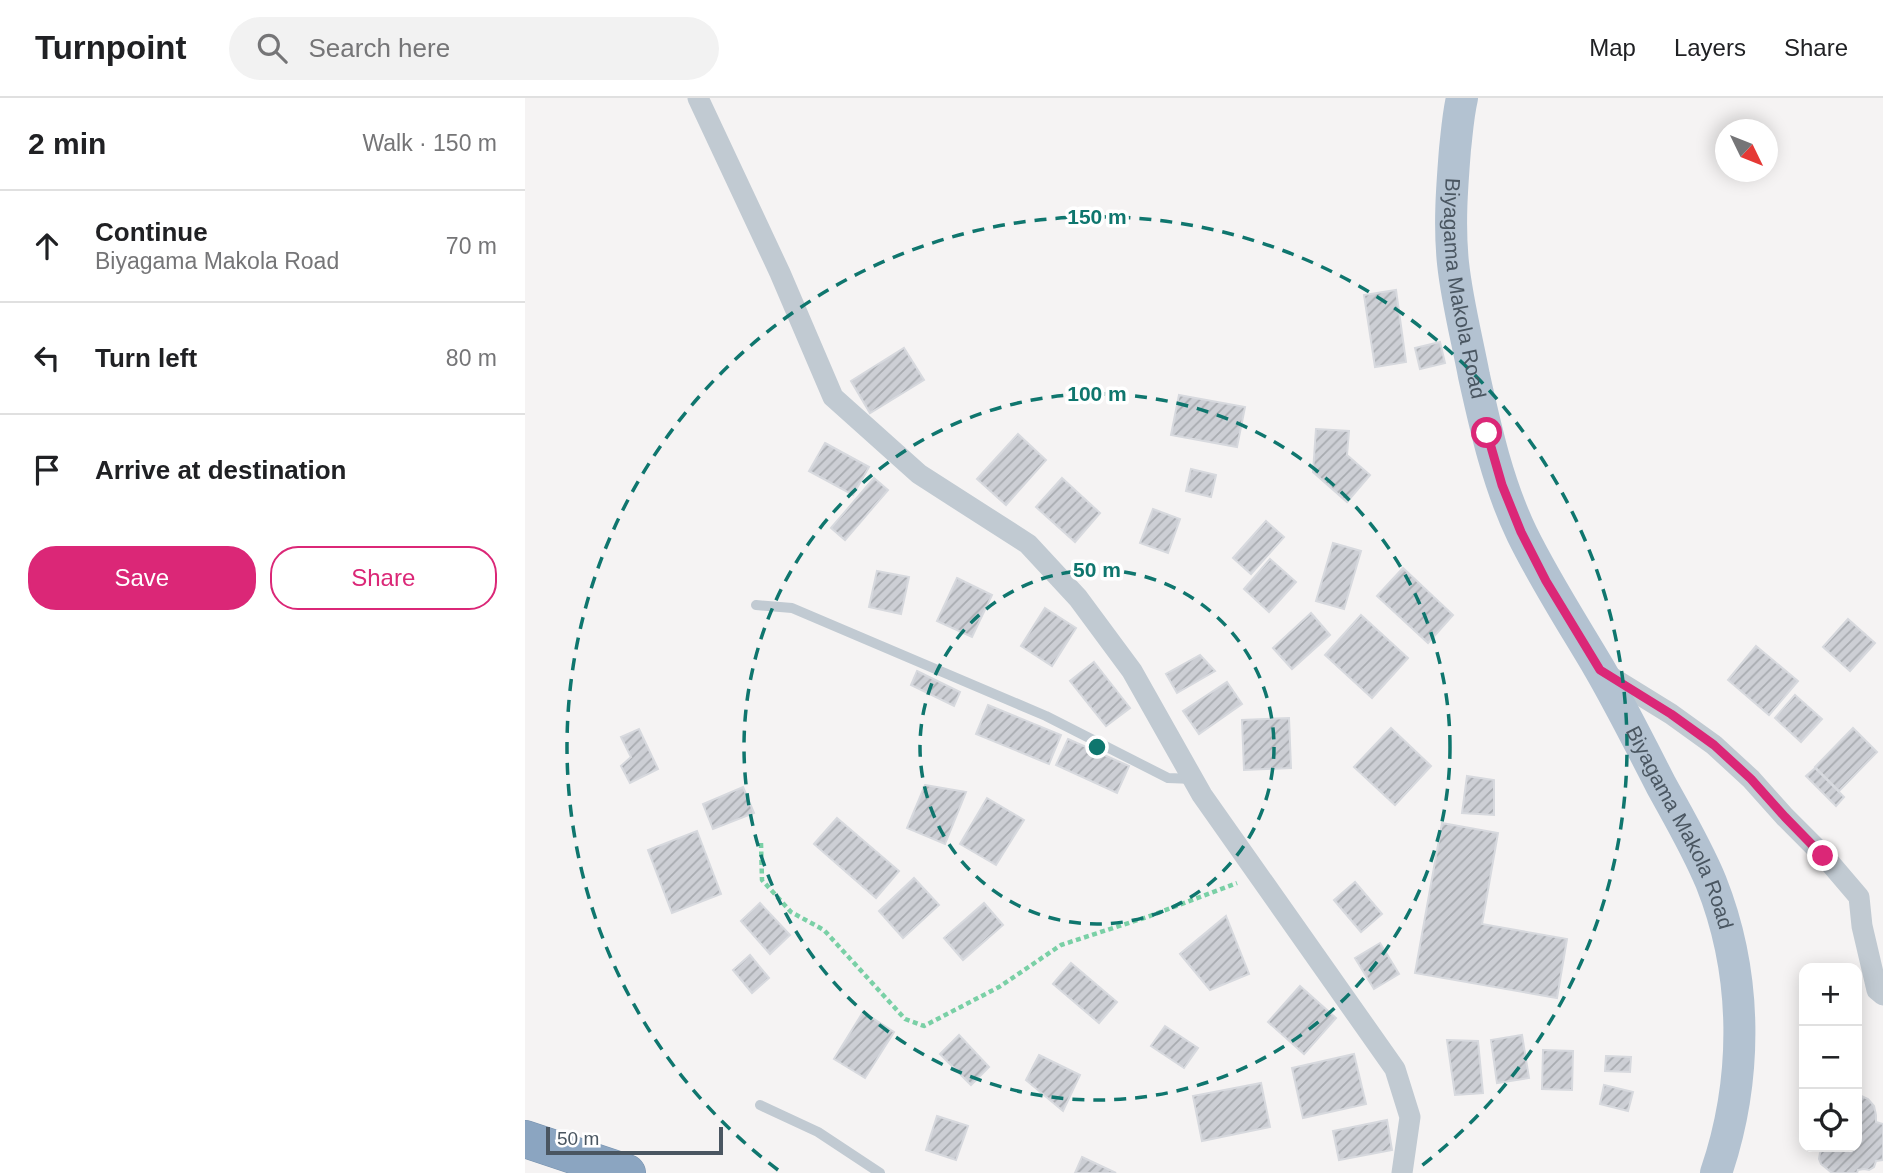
<!DOCTYPE html>
<html lang="en">
<head>
<meta charset="utf-8">
<style>
  :root { --surface:#fff; --page:#f2f2f2; --text:#202124; --muted:#757577; --line:#e0e0e0; --accent:#db2777 }
  body { margin:0; font-family:Arial,sans-serif; background:var(--page); color:var(--text) }
  .controls { position:absolute; right:21px; bottom:21px; display:grid; overflow:hidden; border-radius:14px; box-shadow:0 4px 18px #0003 }
  .controls button { width:63px; height:63px; display:grid; place-items:center; padding:0; border:0; border-bottom:2px solid var(--line); background:var(--surface); color:var(--text); font:35px sans-serif }
  .compass { position:absolute; left:1190px; top:21px; width:63px; height:63px; border-radius:50%; background:var(--surface); box-shadow:0 4px 18px #0003; rotate:133deg }
  .scale { position:absolute; left:21px; bottom:18px; width:177px; box-sizing:border-box; padding-left:7px; border:4px solid #4a5661; border-top:0; font-size:19px; line-height:24px; white-space:nowrap; color:#4a5661; -webkit-text-stroke:5px #fff; paint-order:stroke }
  .stop { position:absolute; width:21px; height:21px; margin:-16px; border:5px solid #db2777; border-radius:50%; background:#fff }
  .stop.end { background:#db2777; border-color:#fff; box-shadow:0 2px 7px #0008 }
  .list { margin:0; padding:0; list-style:none }
  h2 { display:flex; justify-content:space-between; align-items:center; height:91px; margin:0; padding:0 28px; font-size:30px }
  h2 small { font-size:23px; font-weight:400; color:var(--muted) }
  .list li { display:grid; grid-template-columns:46px 1fr auto; gap:21px; align-items:center; box-sizing:border-box; height:112px; padding:0 28px; border-top:2px solid var(--line) }
  .list b { display:block; font-size:26px; white-space:nowrap }
  .list p { margin:0; font-size:23px; white-space:nowrap; color:var(--muted) }
  .list em { font-size:23px; font-style:normal; color:var(--muted) }
  .actions { display:flex; gap:14px; padding:21px 28px }
  .actions a { flex:1; padding:16px 0; border:2px solid var(--accent); border-radius:28px; text-align:center; font-size:24px; color:var(--accent) }
  .actions .main { background:var(--accent); color:#fff }
  .icon { flex:none; width:38px; height:38px; fill:none; stroke:currentColor; stroke-width:2; stroke-linecap:round; stroke-linejoin:round }
  .map { position:relative; flex:none; width:1358px; height:1075px; overflow:hidden }
  header { display:flex; align-items:center; gap:42px; box-sizing:border-box; height:98px; padding:0 35px; background:var(--surface); border-bottom:2px solid var(--line) }
  header strong { font-size:33px }
  nav { display:flex; gap:38px; margin-inline-start:auto; font-size:24px }
  .search { width:490px; height:63px; background:var(--page); display:flex; align-items:center; gap:18px; box-sizing:border-box; padding:0 24px; border-radius:38px; color:var(--muted); font-size:26px }
  main { display:flex }
  aside { flex:1; background:var(--surface) }
  .map>svg:first-child { display:block }
  .building { fill:url(#building-hatch); stroke:#d7d9de; stroke-width:2 }
  .lines { fill:none; stroke-linecap:round; stroke-linejoin:round }
  .motorway-casing { stroke:#7690ad; stroke-width:38 }
  .path { stroke:#7ad0a6; stroke-width:4.5; stroke-dasharray:5 3.5; stroke-linecap:butt }
  .service { stroke:#c1cad2; stroke-width:10 }
  .minor { stroke:#c1cad2; stroke-width:21 }
  .primary { stroke:#b3c2d1; stroke-width:32 }
  .motorway { stroke:#8ba5c1; stroke-width:37 }
  .route { stroke:#db2777; stroke-width:9 }
  .ring { fill:none; stroke:#0f766e; stroke-width:3.5; stroke-dasharray:12 9 }
  .labels { text-anchor:middle; stroke-width:7; stroke-linejoin:round; paint-order:stroke }
  .street-label { font-size:21px; fill:#4a5661; stroke:#fff }
  .centre { fill:#0f766e; stroke:#fff; stroke-width:3.5 }
  .ring-label { font-size:21px; text-anchor:middle; font-weight:bold; fill:#0f766e; stroke:#fff; stroke-width:7; stroke-linejoin:round; paint-order:stroke }
</style>
</head>
<body>
<header>
<strong>Turnpoint</strong>
<div class="search"><svg class="icon" aria-label="search" viewBox="0 0 24 24"><circle cx="10" cy="10" r="6"/><path d="M15 15l6 6"/></svg>Search here</div>
<nav><a>Map</a><a>Layers</a><a>Share</a></nav>
</header>
<main>
<aside>
<h2>2 min<small>Walk · 150 m</small></h2>
<ul class="list">
<li><svg class="icon" aria-label="ahead" viewBox="0 0 24 24"><path d="M12 20V5M6 11l6-6 6 6"/></svg><div><b>Continue</b><p>Biyagama Makola Road</p></div><em>70 m</em></li>
<li><svg class="icon" aria-label="left" viewBox="0 0 24 24"><path d="M17 20v-9H6M10 6l-5 5 5 5"/></svg><div><b>Turn left</b></div><em>80 m</em></li>
<li><svg class="icon" aria-label="arrive" viewBox="0 0 24 24"><path d="M6 21V4h12l-3 4 3 4H6"/></svg><div><b>Arrive at destination</b></div></li>
</ul>
<div class="actions"><a class="main">Save</a><a>Share</a></div>
</aside>
<div class="map">
<svg width="1358" height="1075" viewBox="0 0 1358 1075">
  <defs>
    <pattern id="building-hatch" width="6" height="6" patternUnits="userSpaceOnUse" patternTransform="scale(1.75)"><rect width="6" height="6" fill="#cdcfd5"/><path d="M-1 1l2-2M0 6l6-6M5 7l2-2" fill="none" stroke="#a8abb0"/></pattern>
  </defs>
  <rect width="100%" height="100%" fill="#f5f3f3"/>
  <g class="building">
    <polygon points="871,192 881,264 850,269 839,197"/>
    <polygon points="915,244 920,265 895,271 890,250"/>
    <polygon points="379,250 399,282 345,315 326,283"/>
    <polygon points="654,297 720,309 712,349 646,337"/>
    <polygon points="791,331 824,333 822,357 845,377 822,404 788,374"/>
    <polygon points="493,336 521,362 481,407 452,381"/>
    <polygon points="300,345 344,369 328,397 284,373"/>
    <polygon points="666,371 691,377 686,399 661,393"/>
    <polygon points="349,380 363,392 320,442 306,430"/>
    <polygon points="537,380 575,415 550,444 511,409"/>
    <polygon points="628,411 655,421 643,455 615,445"/>
    <polygon points="741,423 759,439 726,476 708,460"/>
    <polygon points="808,445 836,453 819,511 791,503"/>
    <polygon points="745,461 771,484 744,514 719,491"/>
    <polygon points="878,470 928,517 903,545 852,498"/>
    <polygon points="352,473 384,479 376,516 344,509"/>
    <polygon points="432,480 467,497 447,539 412,523"/>
    <polygon points="520,510 551,530 527,568 496,548"/>
    <polygon points="786,515 805,537 767,571 748,550"/>
    <polygon points="836,517 883,560 847,600 800,557"/>
    <polygon points="1323,521 1350,545 1325,573 1298,549"/>
    <polygon points="1231,548 1273,583 1244,617 1203,582"/>
    <polygon points="675,557 690,573 652,595 641,576"/>
    <polygon points="569,564 605,610 581,628 545,583"/>
    <polygon points="392,573 435,594 429,608 386,587"/>
    <polygon points="702,584 717,606 674,636 658,613"/>
    <polygon points="1270,597 1297,621 1276,644 1250,620"/>
    <polygon points="463,607 536,637 524,666 451,636"/>
    <polygon points="764,620 766,670 719,672 717,622"/>
    <polygon points="866,630 906,668 870,707 829,669"/>
    <polygon points="1328,630 1352,654 1314,693 1290,669"/>
    <polygon points="114,631 133,671 105,685 96,668 106,659 96,639"/>
    <polygon points="543,641 604,668 592,695 531,667"/>
    <polygon points="1290,670 1319,699 1311,708 1281,678"/>
    <polygon points="942,678 969,682 969,717 937,715"/>
    <polygon points="400,687 441,694 420,746 382,730"/>
    <polygon points="218,689 229,715 188,731 178,706"/>
    <polygon points="462,700 499,722 471,767 435,746"/>
    <polygon points="312,720 374,773 351,800 289,746"/>
    <polygon points="917,725 973,735 957,826 1042,841 1032,900 890,875"/>
    <polygon points="172,733 196,796 147,815 123,752"/>
    <polygon points="389,780 414,807 378,840 354,813"/>
    <polygon points="830,784 857,816 836,834 809,802"/>
    <polygon points="235,805 265,837 245,856 216,823"/>
    <polygon points="459,805 478,827 438,862 419,840"/>
    <polygon points="701,818 724,876 685,892 655,856"/>
    <polygon points="855,845 874,876 849,891 830,860"/>
    <polygon points="225,857 244,880 227,895 208,872"/>
    <polygon points="546,865 592,904 574,925 528,886"/>
    <polygon points="775,888 811,920 779,956 743,924"/>
    <polygon points="338,914 369,934 340,980 309,961"/>
    <polygon points="640,928 673,950 659,970 626,948"/>
    <polygon points="434,937 464,969 446,987 415,956"/>
    <polygon points="997,937 1004,980 972,985 966,942"/>
    <polygon points="922,942 953,943 958,995 930,997"/>
    <polygon points="1018,952 1048,953 1047,992 1017,991"/>
    <polygon points="829,956 841,1006 778,1020 767,970"/>
    <polygon points="514,957 555,977 538,1013 501,982"/>
    <polygon points="1081,958 1106,959 1105,974 1080,973"/>
    <polygon points="736,985 745,1029 677,1043 668,998"/>
    <polygon points="1079,987 1108,994 1103,1013 1075,1006"/>
    <polygon points="1332,996 1343,1001 1349,1008 1351,1017 1351,1024 1358,1026 1358,1062 1351,1063 1349,1069 1344,1072 1339,1071 1333,1072 1332,1075 1307,1075 1296,1066 1294,1061 1295,1055 1298,1049 1332,1049"/>
    <polygon points="412,1018 443,1028 431,1062 401,1052"/>
    <polygon points="862,1022 867,1052 814,1062 808,1033"/>
    <polygon points="557,1059 591,1075 550,1075"/>
  </g>
  <g class="lines">
    <defs>
      <polyline id="motorway" points="0,1041 102,1075"/>
    </defs>
    <use href="#motorway" class="motorway-casing"/>
    <polyline class="path" points="236,745 237,782 266,814 299,832 380,921 399,928 474,889 536,847 625,818 712,785"/>
    <g class="service">
      <polyline points="231,507 267,510 521,618 643,680 668,681"/>
      <polyline points="235,1007 293,1034 355,1075"/>
    </g>
    <g class="minor">
      <polyline points="173,0 255,175 308,299 394,376 503,446 553,500 607,573 677,697 870,971 885,1019 877,1075"/>
      <polyline points="1078,574 1146,616 1189,647 1226,681 1260,719 1299,758 1334,799 1337,828 1352,892 1358,897"/>
    </g>
    <path class="primary" id="s1" d="M937 0C933 17 932 34 930 51 927 89 924 127 928 165 932 203 942 241 949 278 961 332 973 386 997 436 1020 483 1048 526 1074 570 1096 608 1116 648 1136 687 1153 718 1172 750 1186 784 1223 877 1223 981 1191 1075"/>
    <use href="#motorway" class="motorway"/>
  </g>
  <g class="lines">
    <polyline class="route" points="962,335 977,387 996,434 1021,483 1075,572 1146,616 1189,647 1226,681 1260,719 1298,758"/>
  </g>
  <g class="ring">
    <circle cx="572" cy="649" r="177"/>
    <circle cx="572" cy="649" r="353"/>
    <path d="M253 1072A530 530 0 1 1 891 1072"/>
  </g>
  <g class="labels">
    <g class="street-label">
      <text dy="7" stroke="none"><textPath href="#s1" startOffset="192">Biyagama Makola Road</textPath></text>
      <text dy="7" stroke="none"><textPath href="#s1" startOffset="780">Biyagama Makola Road</textPath></text>
    </g>
  </g>
  <circle cx="572" cy="649" r="10" class="centre"/>
  <g class="ring-label">
    <text x="572" y="126">150 m</text>
    <text x="572" y="303">100 m</text>
    <text x="572" y="479">50 m</text>
  </g>
</svg>
<div class="controls">
<button>+</button>
<button>−</button>
<button><svg class="icon" aria-label="locate" viewBox="0 0 24 24"><circle cx="12" cy="12" r="6"/><path d="M12 2v4M12 18v4M2 12h4M18 12h4"/></svg></button>
</div>
<svg class="compass" viewBox="-18 -18 36 36"><path d="M0-13l5 13h-10z" fill="#e53935"/><path d="M0 13l5-13h-10z" fill="#757577"/></svg>
<div class="scale">50 m</div>
<div class="stop" style="left:962px;top:335px"></div>
<div class="stop end" style="left:1298px;top:758px"></div>
</div>
</main>
</body>
</html>
